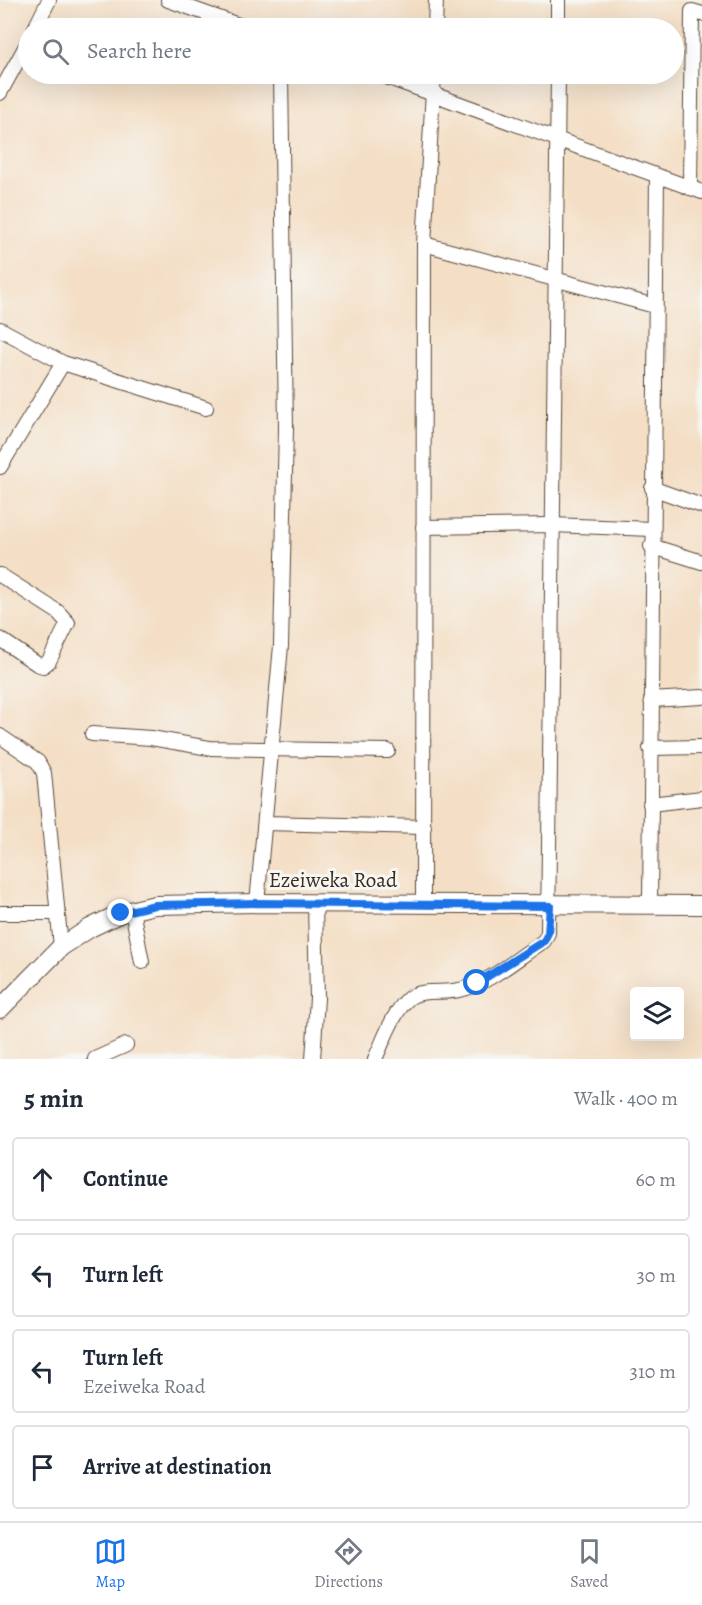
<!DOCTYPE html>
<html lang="en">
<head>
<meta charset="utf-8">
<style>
  :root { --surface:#fff; --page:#f2f2f3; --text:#1f2937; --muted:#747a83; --line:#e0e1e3; --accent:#1a73e8 }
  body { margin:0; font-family:Alegreya,serif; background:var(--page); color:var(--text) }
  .controls { position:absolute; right:18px; bottom:18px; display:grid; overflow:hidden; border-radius:6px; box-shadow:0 6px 24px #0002 }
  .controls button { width:54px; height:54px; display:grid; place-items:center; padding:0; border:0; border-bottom:2px solid var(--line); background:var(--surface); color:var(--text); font:30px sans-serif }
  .stop { position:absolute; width:18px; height:18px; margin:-14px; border:4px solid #1a73e8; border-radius:50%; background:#fff }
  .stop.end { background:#1a73e8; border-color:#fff; box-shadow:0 2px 6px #0008 }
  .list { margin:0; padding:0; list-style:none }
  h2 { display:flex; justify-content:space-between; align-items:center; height:78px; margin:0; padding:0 24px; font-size:26px }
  h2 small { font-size:20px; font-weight:400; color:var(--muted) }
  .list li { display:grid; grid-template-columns:39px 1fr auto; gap:18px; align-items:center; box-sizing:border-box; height:84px; margin:0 12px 12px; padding:0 12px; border:2px solid var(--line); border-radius:6px }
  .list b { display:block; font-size:22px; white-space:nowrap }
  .list p { margin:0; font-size:20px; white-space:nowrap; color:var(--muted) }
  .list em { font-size:20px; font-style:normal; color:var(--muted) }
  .icon { flex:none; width:33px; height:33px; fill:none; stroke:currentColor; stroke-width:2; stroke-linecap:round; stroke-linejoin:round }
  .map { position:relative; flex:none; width:702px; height:1059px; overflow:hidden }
  .search { position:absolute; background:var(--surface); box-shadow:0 6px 24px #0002; left:18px; right:18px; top:18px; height:66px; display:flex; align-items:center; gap:15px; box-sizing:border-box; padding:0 21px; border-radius:33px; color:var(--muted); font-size:22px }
  .sheet { height:462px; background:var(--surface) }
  nav { display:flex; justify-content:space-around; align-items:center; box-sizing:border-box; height:84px; border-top:2px solid var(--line); background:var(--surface); font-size:16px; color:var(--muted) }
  nav a { display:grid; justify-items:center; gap:3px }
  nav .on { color:var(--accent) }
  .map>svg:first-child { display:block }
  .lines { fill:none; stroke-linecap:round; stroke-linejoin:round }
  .minor-casing { stroke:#574537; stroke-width:16 }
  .major-casing { stroke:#574537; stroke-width:20 }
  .minor { stroke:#fff; stroke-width:14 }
  .major { stroke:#fff; stroke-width:18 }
  .route { stroke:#1a73e8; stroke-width:8 }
  .labels { text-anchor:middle; stroke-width:6; stroke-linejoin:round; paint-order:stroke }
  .street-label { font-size:21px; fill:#3b2a1e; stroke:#f6f6f2 }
</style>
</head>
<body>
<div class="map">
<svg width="702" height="1059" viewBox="0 0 702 1059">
  <rect width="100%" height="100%" fill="#f6f6f2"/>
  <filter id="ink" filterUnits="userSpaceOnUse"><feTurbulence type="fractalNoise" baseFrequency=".0167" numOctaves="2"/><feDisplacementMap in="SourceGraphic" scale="12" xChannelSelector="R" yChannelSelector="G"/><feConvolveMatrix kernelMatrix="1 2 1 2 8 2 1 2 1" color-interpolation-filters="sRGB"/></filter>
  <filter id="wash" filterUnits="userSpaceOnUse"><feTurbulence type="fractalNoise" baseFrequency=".008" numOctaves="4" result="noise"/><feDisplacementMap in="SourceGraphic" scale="24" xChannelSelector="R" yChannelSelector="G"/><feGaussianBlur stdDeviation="1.35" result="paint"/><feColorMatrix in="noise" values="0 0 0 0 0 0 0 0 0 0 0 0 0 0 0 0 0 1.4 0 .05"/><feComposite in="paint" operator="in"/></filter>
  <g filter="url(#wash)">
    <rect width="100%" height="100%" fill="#f4dfc6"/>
  </g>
  <g filter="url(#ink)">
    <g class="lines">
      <defs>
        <g id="minor">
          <polyline points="168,0 247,28"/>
          <polyline points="35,28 49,0"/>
          <polyline points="435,28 436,0"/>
          <polyline points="558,28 558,0"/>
          <polyline points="378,74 702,192"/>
          <polyline points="0,93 28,42"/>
          <polyline points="690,188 692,11 702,14"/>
          <polyline points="424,244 655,306"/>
          <polyline points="0,329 63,363 206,408"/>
          <polyline points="0,467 63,363"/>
          <polyline points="652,488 702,506"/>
          <polyline points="423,527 552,525 652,529"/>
          <polyline points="651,546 702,562"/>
          <polyline points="0,575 58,612 68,623 49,661 43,666 37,664 0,639"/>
          <polyline points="651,700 702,697"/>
          <polyline points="92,734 151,738 209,748 388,751"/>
          <polyline points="0,736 38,762 44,773 61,947"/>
          <polyline points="650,748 702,747"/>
          <polyline points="650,804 702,798"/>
          <polyline points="265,823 424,827"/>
          <polyline points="257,903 281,646 286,428 281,74"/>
          <polyline points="423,903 424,244 434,74"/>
          <polyline points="650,904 657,176"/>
          <polyline points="132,910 142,962"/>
          <polyline points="0,913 58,913"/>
          <polyline points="95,1059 126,1045"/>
          <polyline points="313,1059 317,998 315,903"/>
          <path d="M375 1059C384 1040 393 1012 409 998 422 988 444 994 459 990 489 984 518 957 544 941L548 933 558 74"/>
        </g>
        <polyline id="major" points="0,1009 61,947 90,928 121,913 155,905 257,903 702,905"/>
      </defs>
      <use href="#minor" class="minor-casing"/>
      <use href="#major" class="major-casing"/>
      <use href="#minor" class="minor"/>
      <use href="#major" class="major"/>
    </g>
  </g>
  <g class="lines" filter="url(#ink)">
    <polyline class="route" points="121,913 155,905 257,903 550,906 548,933 544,941 477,983"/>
  </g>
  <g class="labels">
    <g class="street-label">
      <text x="333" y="887">Ezeiweka Road</text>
    </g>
  </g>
</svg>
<div class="controls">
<button><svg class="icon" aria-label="layers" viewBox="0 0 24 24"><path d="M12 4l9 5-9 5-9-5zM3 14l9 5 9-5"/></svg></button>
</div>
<div class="stop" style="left:477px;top:983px"></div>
<div class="stop end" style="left:121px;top:913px"></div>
<div class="search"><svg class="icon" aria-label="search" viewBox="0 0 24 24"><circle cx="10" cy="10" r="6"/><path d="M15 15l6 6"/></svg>Search here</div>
</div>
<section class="sheet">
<h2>5 min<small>Walk · 400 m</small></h2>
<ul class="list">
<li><svg class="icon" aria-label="ahead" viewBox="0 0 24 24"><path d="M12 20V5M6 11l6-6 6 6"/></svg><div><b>Continue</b></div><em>60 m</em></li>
<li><svg class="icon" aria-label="left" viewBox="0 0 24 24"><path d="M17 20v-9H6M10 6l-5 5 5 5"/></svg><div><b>Turn left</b></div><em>30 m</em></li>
<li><svg class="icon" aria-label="left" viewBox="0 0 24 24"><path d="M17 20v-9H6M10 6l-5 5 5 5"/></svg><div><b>Turn left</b><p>Ezeiweka Road</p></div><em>310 m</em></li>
<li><svg class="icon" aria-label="arrive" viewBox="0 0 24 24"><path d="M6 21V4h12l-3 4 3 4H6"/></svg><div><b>Arrive at destination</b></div></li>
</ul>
</section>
<nav>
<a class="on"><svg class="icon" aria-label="map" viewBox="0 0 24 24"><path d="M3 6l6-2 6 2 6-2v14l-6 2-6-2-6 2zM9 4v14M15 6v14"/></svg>Map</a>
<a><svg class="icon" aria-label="directions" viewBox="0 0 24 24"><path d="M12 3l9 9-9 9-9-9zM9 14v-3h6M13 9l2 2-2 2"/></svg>Directions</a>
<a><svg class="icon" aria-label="saved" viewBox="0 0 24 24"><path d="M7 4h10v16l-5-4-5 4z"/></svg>Saved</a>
</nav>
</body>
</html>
